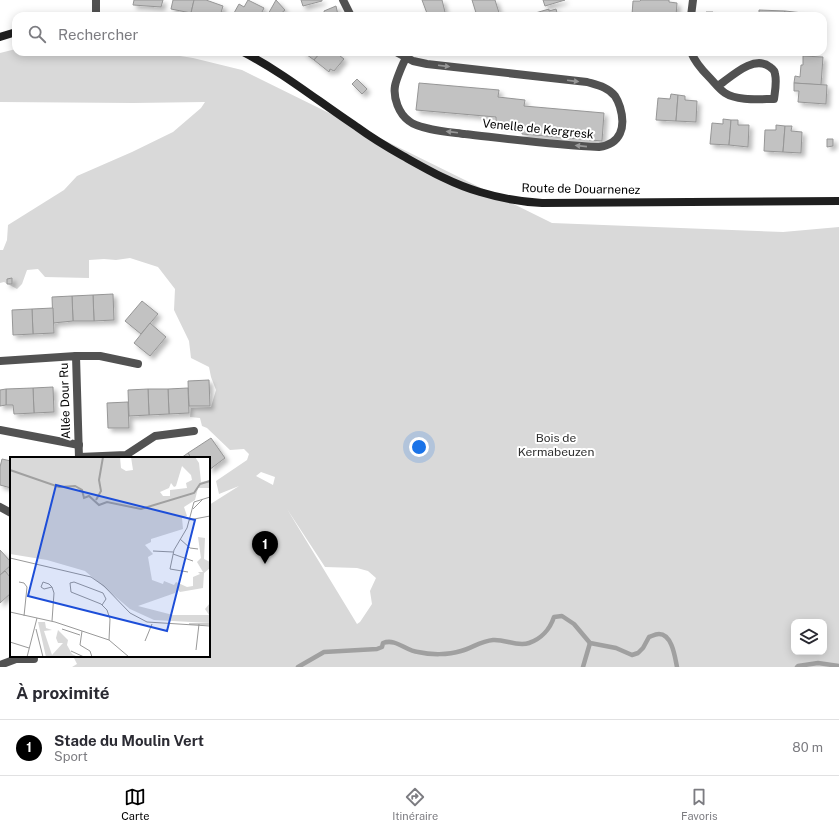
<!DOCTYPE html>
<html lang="fr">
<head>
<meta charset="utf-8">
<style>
  :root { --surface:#fff; --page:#f2f2f3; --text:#2b2b33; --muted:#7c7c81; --line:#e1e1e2; --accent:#000 }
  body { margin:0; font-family:"Public Sans",sans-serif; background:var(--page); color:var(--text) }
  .controls { position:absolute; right:12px; bottom:12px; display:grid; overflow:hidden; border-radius:8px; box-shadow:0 2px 10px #0003 }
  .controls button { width:36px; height:36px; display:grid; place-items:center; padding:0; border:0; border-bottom:1px solid var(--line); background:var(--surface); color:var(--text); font:20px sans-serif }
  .you { position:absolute; left:419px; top:447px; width:14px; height:14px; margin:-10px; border:3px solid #fff; border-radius:50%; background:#1a73e8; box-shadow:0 0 0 6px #1a73e833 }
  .badge { display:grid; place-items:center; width:26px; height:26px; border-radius:50%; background:var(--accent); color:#fff; font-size:13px; font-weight:700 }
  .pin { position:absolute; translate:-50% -33px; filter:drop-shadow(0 1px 2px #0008) }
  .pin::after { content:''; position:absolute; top:21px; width:14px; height:12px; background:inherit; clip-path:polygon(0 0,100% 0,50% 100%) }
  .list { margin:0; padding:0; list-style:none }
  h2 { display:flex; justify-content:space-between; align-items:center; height:52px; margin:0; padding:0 16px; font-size:17px }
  h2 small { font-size:13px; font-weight:400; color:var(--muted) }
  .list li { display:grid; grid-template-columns:26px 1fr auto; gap:12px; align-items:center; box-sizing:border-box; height:56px; padding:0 16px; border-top:1px solid var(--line) }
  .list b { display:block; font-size:15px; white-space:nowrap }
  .list p { margin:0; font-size:13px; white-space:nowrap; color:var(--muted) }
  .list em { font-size:13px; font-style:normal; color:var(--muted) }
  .icon { flex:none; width:22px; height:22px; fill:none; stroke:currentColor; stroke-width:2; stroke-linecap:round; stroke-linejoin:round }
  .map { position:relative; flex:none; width:839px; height:667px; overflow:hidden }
  .search { position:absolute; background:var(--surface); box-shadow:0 2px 10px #0003; left:12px; right:12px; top:12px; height:44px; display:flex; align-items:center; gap:10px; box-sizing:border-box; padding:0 14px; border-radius:12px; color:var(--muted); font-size:15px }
  .sheet { height:108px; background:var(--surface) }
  nav { display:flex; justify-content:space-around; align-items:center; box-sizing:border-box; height:56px; border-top:1px solid var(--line); background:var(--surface); font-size:11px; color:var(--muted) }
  nav a { display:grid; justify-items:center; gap:2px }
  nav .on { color:var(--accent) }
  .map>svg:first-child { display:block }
  .green { fill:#d9d9d9; fill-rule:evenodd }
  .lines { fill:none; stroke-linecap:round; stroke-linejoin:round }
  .stream { stroke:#a0a0a0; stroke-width:4.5 }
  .building { fill:#c2c2c2; stroke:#969696; filter:url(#shadow) }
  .street { stroke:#525252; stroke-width:8 }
  .secondary { stroke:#1f1f1f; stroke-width:8 }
  .oneway { fill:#979797 }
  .labels { text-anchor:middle; stroke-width:4; stroke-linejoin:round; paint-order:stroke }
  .street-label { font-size:12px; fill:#000; stroke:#fff }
  .park-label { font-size:12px; fill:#303030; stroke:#fff }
  .inset-river { fill:none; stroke:#a0a0a0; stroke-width:2 }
  .inset-road { fill:none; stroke:#999; stroke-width:1 }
  .view { fill:#1d4ed8; fill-opacity:0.15; stroke:#1d4ed8; stroke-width:2 }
  .inset-edge { fill:none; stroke:#000; stroke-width:2 }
</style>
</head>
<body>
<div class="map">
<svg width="839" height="667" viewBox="0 0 839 667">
  <defs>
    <filter id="shadow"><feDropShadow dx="3.5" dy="3.5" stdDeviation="2" flood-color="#0004"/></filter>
  </defs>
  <rect width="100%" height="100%" fill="#fff"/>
  <path class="green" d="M16 49V52H154L193 58 242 70 552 223 783 232 839 227V667H72L77 664 73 656H209V505L239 486 219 494 216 481 247 460 249 454 244 449 230 450 207 428 202 426 200 418 190 417 191 408 211 407 216 390 211 377 209 367 191 358 189 341 174 310 175 289 158 267 130 258 116 260 104 259 89 260V278L45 277 38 269 27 270 22 284 17 289 4 282 0 283V250H3L7 240 8 225 64 190 77 176 132 152 173 132 201 108 205 102 133 103 0 102V53ZM261 472 275 477 273 485 256 476ZM287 509 325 567 357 568 368 571 376 578 370 591 372 604 360 622 357 624ZM794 622H824V652H794Z"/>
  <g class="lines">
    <g class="stream">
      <path d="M298 667 324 652 377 649 382 647 383 643C396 638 406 651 418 652 431 655 448 655 461 651 472 648 481 641 493 640 505 639 517 647 529 643 541 639 550 629 554 617L562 616 574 624 590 643 616 648 632 655 638 653 643 648 649 637C652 636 655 634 659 634 672 634 675 657 677 667"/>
      <polyline points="583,667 590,643"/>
      <polyline points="797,667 798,666 818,663 839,666"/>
    </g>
  </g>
  <g class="building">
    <polygon points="134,0 163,0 161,7 133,5"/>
    <polygon points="173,0 194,0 191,13 171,9"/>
    <polygon points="194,0 206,0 223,6 220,16 201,16 191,13"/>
    <polygon points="248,0 264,8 260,16 240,16 234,13 239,4 244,7"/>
    <polygon points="276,0 285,10 278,16 267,16"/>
    <polygon points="301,0 322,0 322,1 303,6"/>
    <polygon points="422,0 442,0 446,16 428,16"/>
    <polygon points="472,0 495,0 500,16 477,16"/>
    <polygon points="543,0 565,0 545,6"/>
    <polygon points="641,0 669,0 669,2 677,3 676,16 626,16 626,15 632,15 633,1 640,1"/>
    <polygon points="336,6 338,15 335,16 325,16 324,11"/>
    <polygon points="549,9 549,11 556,9 558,16 525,16"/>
    <polygon points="759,10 785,11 784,16 759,16"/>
    <polygon points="785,11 803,13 803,16 784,16"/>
    <polygon points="706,12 713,12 712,16 705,16"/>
    <rect x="731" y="14" width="10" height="2"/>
    <polygon points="303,52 321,52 314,60"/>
    <polygon points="321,52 335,52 344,59 334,71 330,69 329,72 314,60"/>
    <polygon points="803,56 823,57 821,85 794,83 795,76 800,77 801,65 803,65"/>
    <polygon points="357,79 367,89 362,94 352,84"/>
    <polygon points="419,83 499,90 498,97 525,100 524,106 604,113 602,141 522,134 522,127 496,124 496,117 416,110"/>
    <polygon points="794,83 827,85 826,104 798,102 799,91 794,91"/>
    <polygon points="671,94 678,95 676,121 656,120 658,98 670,99"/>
    <polygon points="678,95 685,96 685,100 697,101 696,122 676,121"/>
    <polygon points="723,119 731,120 729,145 710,144 712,123 723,124"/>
    <polygon points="731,120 738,120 738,125 749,125 748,147 729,145"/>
    <polygon points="776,125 785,126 783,152 764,151 765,130 776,130"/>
    <polygon points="785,126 792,126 791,131 802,132 801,153 783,152"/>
    <polygon points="827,139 833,139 833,146 827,147"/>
    <polygon points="12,278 12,284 7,284 7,279"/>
    <polygon points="113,294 114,320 94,321 93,295"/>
    <polygon points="93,295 94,321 73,321 72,296"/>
    <polygon points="72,296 73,321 53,323 52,297"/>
    <polygon points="142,301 158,314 141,334 125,321"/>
    <polygon points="53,308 54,333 33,334 32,309"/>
    <polygon points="32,309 33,334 13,335 12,310"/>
    <polygon points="150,323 166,337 150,356 134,343"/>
    <polygon points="209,380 210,406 189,406 188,381"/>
    <polygon points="53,387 54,412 34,413 33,388"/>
    <polygon points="33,388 34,413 14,414 13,405 6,405 6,389"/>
    <polygon points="188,388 189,413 169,414 168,389"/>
    <polygon points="6,389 6,405 0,406 0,390"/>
    <polygon points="148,389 168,389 169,414 149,415"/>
    <polygon points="148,389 149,415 129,416 128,390"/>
    <polygon points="128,402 129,428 108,428 107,403"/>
    <polygon points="211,438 225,458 209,470 209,458 191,458 188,453"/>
    <polygon points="188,453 191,458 181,458"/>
    <polygon points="2,459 11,461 11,488 0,485 0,467"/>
    <polygon points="0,550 11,562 11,565 0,575"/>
    <polygon points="5,571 11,578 11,593 0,603 0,575"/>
  </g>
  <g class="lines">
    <g class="street">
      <polyline points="343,0 351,16"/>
      <polyline points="96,16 96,0"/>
      <polyline points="691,16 693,0"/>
      <path d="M396 52 413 61 427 64 587 82C597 85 608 87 615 96 617 99 619 104 620 107 626 127 621 144 599 147 554 145 509 139 465 134 451 132 420 130 409 121 399 114 393 98 395 86 396 80 403 63 406 58"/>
      <path d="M691 52C695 62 702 70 709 77 714 82 719 89 725 93 737 101 760 99 774 99 775 91 777 82 775 74 775 71 773 69 770 67 754 54 731 77 718 86"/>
      <polyline points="76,356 100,356 138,364"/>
      <polyline points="0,361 76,356 79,458"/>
      <polyline points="0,430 79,445"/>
      <polyline points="79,457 126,455 155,436 194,431"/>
      <polyline points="0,507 11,513"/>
      <polyline points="0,665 16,659 34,659"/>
    </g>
    <g class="secondary">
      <polyline points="0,37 16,32"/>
      <path d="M243 52C284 73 319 102 357 127 372 138 387 147 403 156 428 170 452 184 480 192 500 198 521 202 542 203L839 201"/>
    </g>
  </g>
  <defs><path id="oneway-solid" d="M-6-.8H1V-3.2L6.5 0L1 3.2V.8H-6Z"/></defs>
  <g class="oneway">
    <use href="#oneway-solid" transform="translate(444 66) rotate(7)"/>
    <use href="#oneway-solid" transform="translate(573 81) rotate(7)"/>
    <use href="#oneway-solid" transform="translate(452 132) rotate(-173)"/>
    <use href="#oneway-solid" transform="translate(581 146) rotate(-174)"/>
  </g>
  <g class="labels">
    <g class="street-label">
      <text transform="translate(538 129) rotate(6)" y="4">Venelle de Kergresk</text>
      <text transform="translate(581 189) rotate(1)" y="4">Route de Douarnenez</text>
      <text transform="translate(65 401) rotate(-92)" y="4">Allée Dour Ru</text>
    </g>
    <g class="park-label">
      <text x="556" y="442">Bois de<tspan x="556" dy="14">Kermabeuzen</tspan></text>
    </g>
  </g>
  <g transform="translate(10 457)">
    <rect width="200" height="200" fill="#fff"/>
    <path d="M0 0H110L111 11 116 14 123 13 121 0H185L189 6 191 25 200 23V31H188L185 43 174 50 177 59 172 61 173 72 141 82V85L135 88 143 97 138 100 142 123 153 127 154 124 164 128 166 125 177 130 183 129V120L190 117 188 115H193L187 105 191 101 188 80 195 81 194 102 200 105V111L194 116 193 131 170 135 167 132 165 136 128 149 163 158H199L195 152 200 146V166L144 163 120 152 75 114 37 103 0 97ZM172 9 181 18 182 23 176 26 177 31 160 33V39H153L150 35 159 31 161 26 164 30 166 29ZM28 165H35L36 171 42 173 34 174 42 198 53 186H48L46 181 48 173 58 183 57 188 62 197 68 200H36Z" fill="#d9d9d9" fill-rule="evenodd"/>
    <path class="inset-river" d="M0 13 49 30 65 29 72 33 74 41 79 39 89 48 97 45 131 52 184 36 190 27 200 24M86 43 91 34 89 23 93 0"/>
    <path class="inset-road" d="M183 52 193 42M179 63 200 59M170 82 180 91 188 92M143 94 163 95M163 97 183 104M0 101 81 120 94 129 120 156 137 165 200 169M178 115 160 112 164 93 177 71 184 45 200 40M9 125 14 126 17 130 14 159M42 130 34 132 31 130 33 125 39 127 42 130 44 136 42 164M92 148 96 142 93 136 64 125 60 126 61 135 91 147 97 153 100 162 99 183M0 155 45 165 99 183 119 200M179 167H200M26 172 33 200M52 172 70 178M72 174 70 188 80 194 82 200M135 184 142 167M0 185 19 191M186 193 189 167M61 194 74 200M17 200 27 161"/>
    <path class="view" d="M46 28 185 63 157 174 18 139Z"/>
    <rect width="200" height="200" class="inset-edge"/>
  </g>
</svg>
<div class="controls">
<button><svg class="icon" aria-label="layers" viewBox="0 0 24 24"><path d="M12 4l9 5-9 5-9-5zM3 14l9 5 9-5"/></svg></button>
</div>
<div class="you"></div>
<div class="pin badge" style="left:265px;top:564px">1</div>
<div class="search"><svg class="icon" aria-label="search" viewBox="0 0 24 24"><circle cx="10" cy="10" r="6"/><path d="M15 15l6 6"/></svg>Rechercher</div>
</div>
<section class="sheet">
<h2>À proximité<small></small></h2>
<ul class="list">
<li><span class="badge">1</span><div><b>Stade du Moulin Vert</b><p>Sport</p></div><em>80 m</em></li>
</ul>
</section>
<nav>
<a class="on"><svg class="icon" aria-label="map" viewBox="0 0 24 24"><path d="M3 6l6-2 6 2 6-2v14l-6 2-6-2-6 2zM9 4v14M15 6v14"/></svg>Carte</a>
<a><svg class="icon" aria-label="directions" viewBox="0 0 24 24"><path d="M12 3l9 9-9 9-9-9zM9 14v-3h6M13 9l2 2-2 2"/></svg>Itinéraire</a>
<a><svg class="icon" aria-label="saved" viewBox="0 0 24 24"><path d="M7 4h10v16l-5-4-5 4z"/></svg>Favoris</a>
</nav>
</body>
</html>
